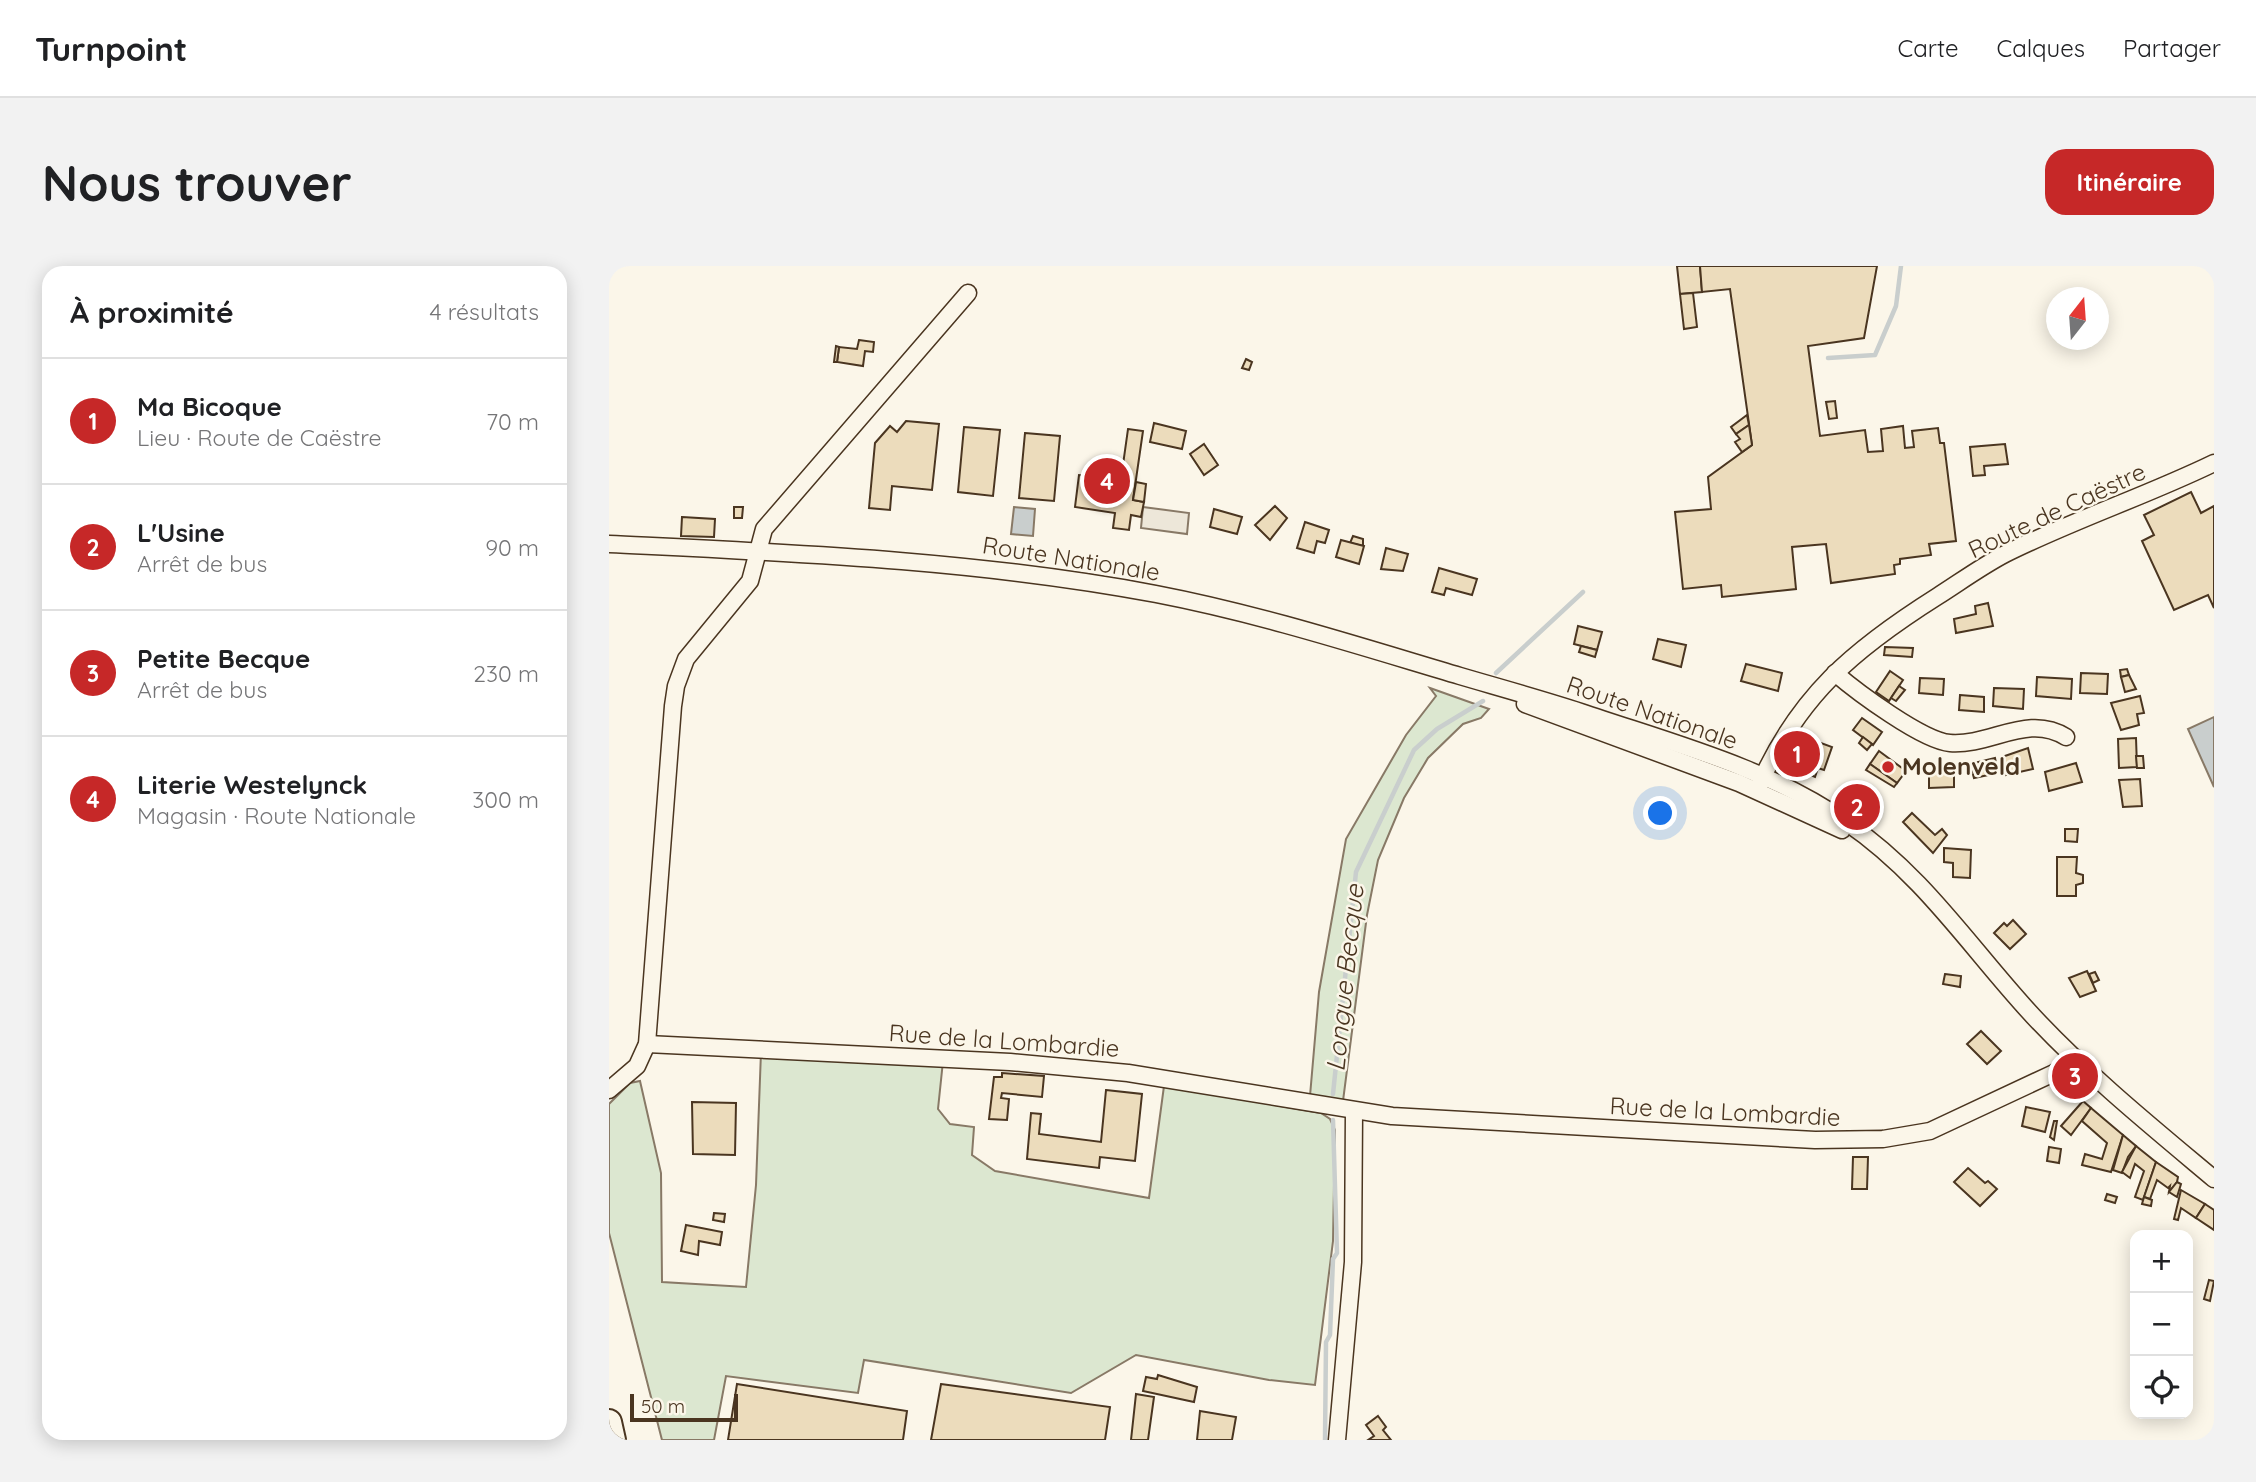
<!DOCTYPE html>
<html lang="fr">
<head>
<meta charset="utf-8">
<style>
  :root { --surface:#fff; --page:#f2f2f2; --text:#202124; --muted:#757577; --line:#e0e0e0; --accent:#c62828 }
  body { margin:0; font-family:Quicksand,sans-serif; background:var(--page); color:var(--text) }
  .controls { position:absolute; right:21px; bottom:21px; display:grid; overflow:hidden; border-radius:14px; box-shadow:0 4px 18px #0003 }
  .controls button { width:63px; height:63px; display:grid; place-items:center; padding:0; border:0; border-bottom:2px solid var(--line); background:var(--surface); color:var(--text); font:35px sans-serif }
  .compass { position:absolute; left:1437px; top:21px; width:63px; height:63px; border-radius:50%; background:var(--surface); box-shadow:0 4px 18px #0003; rotate:17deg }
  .scale { position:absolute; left:21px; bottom:18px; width:108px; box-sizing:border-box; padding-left:7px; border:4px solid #4a3520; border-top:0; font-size:19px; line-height:24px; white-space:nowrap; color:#4a3520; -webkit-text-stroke:5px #fbf6e9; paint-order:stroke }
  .you { position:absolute; left:1052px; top:548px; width:24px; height:24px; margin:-18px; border:5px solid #fff; border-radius:50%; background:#1a73e8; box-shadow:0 0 0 10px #1a73e833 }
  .badge { display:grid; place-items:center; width:46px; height:46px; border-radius:50%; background:var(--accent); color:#fff; font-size:23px; font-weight:700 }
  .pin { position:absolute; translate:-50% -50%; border:4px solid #fff; box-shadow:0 2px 7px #0006 }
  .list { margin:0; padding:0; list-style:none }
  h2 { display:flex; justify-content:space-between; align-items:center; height:91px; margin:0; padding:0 28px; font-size:30px }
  h2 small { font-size:23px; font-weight:400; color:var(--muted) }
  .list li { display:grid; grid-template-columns:46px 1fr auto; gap:21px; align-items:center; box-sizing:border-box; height:126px; padding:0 28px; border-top:2px solid var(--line) }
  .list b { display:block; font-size:26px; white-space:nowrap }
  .list p { margin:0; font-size:23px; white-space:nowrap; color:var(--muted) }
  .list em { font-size:23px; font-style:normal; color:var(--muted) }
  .icon { flex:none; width:38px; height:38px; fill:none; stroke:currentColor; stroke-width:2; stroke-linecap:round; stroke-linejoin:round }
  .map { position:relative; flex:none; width:1605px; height:1174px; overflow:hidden; border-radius:21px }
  header { display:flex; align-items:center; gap:42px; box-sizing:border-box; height:98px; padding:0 35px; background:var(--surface); border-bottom:2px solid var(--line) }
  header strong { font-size:33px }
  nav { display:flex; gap:38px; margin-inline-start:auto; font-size:24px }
  .intro { display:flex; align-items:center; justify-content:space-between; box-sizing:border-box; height:168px; padding:0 42px }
  h1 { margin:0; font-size:49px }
  .button { padding:18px 32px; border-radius:21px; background:var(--accent); color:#fff; font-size:24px; font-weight:700 }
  main { display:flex; gap:42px; padding:0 42px }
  aside { flex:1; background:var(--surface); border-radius:21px; box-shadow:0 4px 18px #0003 }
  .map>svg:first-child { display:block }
  .green { fill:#dce7d0; stroke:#887966; stroke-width:2 }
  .parking { fill:#ede7d9; stroke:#887966; stroke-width:2 }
  .water { fill:#c9cecd; stroke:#887966; stroke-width:2 }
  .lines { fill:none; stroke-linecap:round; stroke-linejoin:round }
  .stream { stroke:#c9cecd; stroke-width:4.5 }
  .building { fill:#ecdcbc; stroke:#4a3520; stroke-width:2 }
  .minor-casing { stroke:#4a3520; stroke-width:19 }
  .highway-casing { stroke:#4a3520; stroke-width:28 }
  .minor { stroke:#fbf6e9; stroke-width:16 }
  .highway { stroke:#fbf6e9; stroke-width:24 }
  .poi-dot { fill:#c62828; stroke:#fbf6e9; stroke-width:2.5 }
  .labels { text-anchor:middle; stroke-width:5; stroke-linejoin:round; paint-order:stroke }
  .street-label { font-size:24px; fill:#4a3520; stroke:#fbf6e9 }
  .poi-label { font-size:24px; font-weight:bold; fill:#4a3520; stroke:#fbf6e9; text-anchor:start }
  .water-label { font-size:26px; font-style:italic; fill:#4a3520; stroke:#fbf6e9 }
</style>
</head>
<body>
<header>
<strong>Turnpoint</strong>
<nav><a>Carte</a><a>Calques</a><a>Partager</a></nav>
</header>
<div class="intro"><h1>Nous trouver</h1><a class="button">Itinéraire</a></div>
<main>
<aside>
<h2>À proximité<small>4 résultats</small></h2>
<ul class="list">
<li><span class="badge">1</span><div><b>Ma Bicoque</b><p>Lieu · Route de Caëstre</p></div><em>70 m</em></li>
<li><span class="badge">2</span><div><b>L'Usine</b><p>Arrêt de bus</p></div><em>90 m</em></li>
<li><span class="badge">3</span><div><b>Petite Becque</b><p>Arrêt de bus</p></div><em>230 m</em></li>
<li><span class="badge">4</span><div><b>Literie Westelynck</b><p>Magasin · Route Nationale</p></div><em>300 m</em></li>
</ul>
</aside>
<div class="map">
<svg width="1605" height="1174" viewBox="0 0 1605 1174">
  <rect width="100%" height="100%" fill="#fbf6e9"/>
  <g class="green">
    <polygon points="821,422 880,443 872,452 854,458 819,492 795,532 769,594 758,649 734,835 701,830 710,726 737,573 797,469 827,430"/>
    <polygon points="152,786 334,795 329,843 341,858 365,861 363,889 386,905 540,932 555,820 712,847 721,853 726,864 724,975 706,1119 660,1114 527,1089 462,1127 255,1094 249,1127 117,1110 105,1174 53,1174 0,967 0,838 21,817 31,815 52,907 53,1016 137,1021 147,919"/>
  </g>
  <polygon class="parking" points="534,241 580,247 578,268 532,262"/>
  <g class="water">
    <polygon points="405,241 426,243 424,270 402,268"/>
    <polygon points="1605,451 1605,521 1579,463"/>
  </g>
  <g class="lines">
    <g class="stream">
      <polyline points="1219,92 1266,89 1287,40 1292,0"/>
      <polyline points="887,407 974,326"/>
      <polyline points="724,828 747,606 805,484 828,463 874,435"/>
      <polyline points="716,1174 717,1076 721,1069 724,993 728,987 724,854"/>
    </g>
  </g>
  <g class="building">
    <polygon points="1068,0 1091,0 1093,26 1071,28"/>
    <polygon points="1091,0 1268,0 1255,72 1199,80 1211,170 1256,164 1259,186 1274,185 1272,163 1294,160 1296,182 1305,181 1303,165 1329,162 1331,177 1335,177 1347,275 1320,278 1322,289 1291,293 1291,298 1285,299 1286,308 1222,317 1217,278 1183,281 1187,323 1113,331 1112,319 1074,323 1066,246 1102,243 1099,211 1143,179 1121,23 1093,26"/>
    <polygon points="1084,27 1088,61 1075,63 1071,28"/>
    <polygon points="250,74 265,76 264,86 256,85 254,100 228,96 230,81 248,83"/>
    <polygon points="227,80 230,81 228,96 225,96"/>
    <polygon points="637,93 643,96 640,104 633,102"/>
    <polygon points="1226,135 1228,152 1220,153 1217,136"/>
    <polygon points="1138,149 1140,159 1127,168 1122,161"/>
    <polygon points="297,155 330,158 323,224 283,220 281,244 260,242 266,177 281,160 288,166"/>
    <polygon points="545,157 577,165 573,183 541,176"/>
    <polygon points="1140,159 1143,179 1133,186 1126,176 1131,173 1127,168"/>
    <polygon points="355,161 391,164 384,230 349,226"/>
    <polygon points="519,163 534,165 524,234 535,236 532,251 522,249 520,264 504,262 506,247 466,241 470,209 512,213"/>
    <polygon points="416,167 451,170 445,235 410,232"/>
    <polygon points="595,178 609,199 595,209 581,188"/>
    <polygon points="1396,178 1399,198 1375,200 1376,209 1364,210 1361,181"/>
    <polygon points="527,216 537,218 535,236 524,234"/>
    <polygon points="1582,226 1592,247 1605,240 1605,342 1599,329 1565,344 1533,275 1545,269 1535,249"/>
    <polygon points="666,240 678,252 661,274 646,259"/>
    <polygon points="125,241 134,241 133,252 125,252"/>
    <polygon points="605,243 633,251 628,268 601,261"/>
    <polygon points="73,251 106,253 105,271 72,270"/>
    <polygon points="696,256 720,264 716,277 708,275 705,287 688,282"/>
    <polygon points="744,270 754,273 754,280 741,277"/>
    <polygon points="732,274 755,280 750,298 727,291"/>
    <polygon points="777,282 799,288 794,305 772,303"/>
    <polygon points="830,302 868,313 863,329 837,322 835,329 823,326"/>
    <polygon points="1379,337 1384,360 1347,367 1345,353 1367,348 1366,340"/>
    <polygon points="969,360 993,366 988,384 965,378"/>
    <polygon points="1049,373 1077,379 1072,401 1044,393"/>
    <polygon points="972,380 988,384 986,391 970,386"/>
    <polygon points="1276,381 1304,382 1303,391 1275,389"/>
    <polygon points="1137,398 1173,407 1169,425 1132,415"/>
    <polygon points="1518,403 1520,409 1512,411 1511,404"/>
    <polygon points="1281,405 1294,414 1280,435 1267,426"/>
    <polygon points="1472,407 1499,408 1498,428 1471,427"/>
    <polygon points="1520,409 1527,423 1516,426 1512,411"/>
    <polygon points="1428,411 1463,413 1462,433 1427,430"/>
    <polygon points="1311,412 1335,413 1334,429 1310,427"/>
    <polygon points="1290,420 1296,424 1287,435 1282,432"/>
    <polygon points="1385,422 1415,423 1414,443 1384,440"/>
    <polygon points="1351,429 1375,431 1375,446 1350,444"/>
    <polygon points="1531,430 1535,447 1528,448 1530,459 1512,464 1502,437"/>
    <polygon points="1253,452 1273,466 1264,479 1244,464"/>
    <polygon points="1192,469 1201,473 1190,504 1176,498 1185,476 1188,478"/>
    <polygon points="1254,471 1263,478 1258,484 1250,477"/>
    <polygon points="1527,472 1528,501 1510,502 1509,473"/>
    <polygon points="1201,473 1223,481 1215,504 1209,502 1206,511 1190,504"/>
    <polygon points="1419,482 1424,503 1397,509 1393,491"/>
    <polygon points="1270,485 1297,505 1288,517 1261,498"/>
    <polygon points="1527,490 1534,490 1535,502 1528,502"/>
    <polygon points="1386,492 1389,507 1365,512 1361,498"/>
    <polygon points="1467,497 1473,516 1440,525 1436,506"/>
    <polygon points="1261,498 1288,517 1285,521 1257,504"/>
    <polygon points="1320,506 1345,506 1345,521 1320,522"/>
    <polygon points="1531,513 1533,540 1514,541 1510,514"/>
    <polygon points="1303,547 1326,569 1333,563 1338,569 1324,587 1294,556"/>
    <polygon points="1456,563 1469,563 1468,576 1456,575"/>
    <polygon points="1335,582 1362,584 1361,612 1344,611 1344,597 1335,596"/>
    <polygon points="1448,591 1468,591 1467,607 1474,609 1474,617 1467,619 1467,630 1448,630"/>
    <polygon points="1404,654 1417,668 1401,683 1385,667 1395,657 1398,660"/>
    <polygon points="1478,705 1487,725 1471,731 1460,712"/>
    <polygon points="1486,706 1490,714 1484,717 1480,708"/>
    <polygon points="1336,708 1352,710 1351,721 1334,718"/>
    <polygon points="1372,765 1392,785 1378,798 1358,778"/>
    <polygon points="393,807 435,810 433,831 393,827 392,832 400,833 398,854 380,853 385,811 393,811"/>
    <polygon points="497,824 533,828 526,895 491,891 490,902 418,893 422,847 432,848 430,868 492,876"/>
    <polygon points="1474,835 1482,842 1462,869 1452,860"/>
    <polygon points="83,836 127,837 126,889 84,888"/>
    <polygon points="1417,841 1441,846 1436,866 1413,860"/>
    <polygon points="1482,842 1514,869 1502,906 1473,899 1476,888 1493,893 1498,877 1473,855"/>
    <polygon points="1445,855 1448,855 1445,874 1441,871"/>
    <polygon points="1514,869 1527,880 1519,891 1513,907 1504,904"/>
    <polygon points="1527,880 1547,896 1534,934 1526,931 1535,905 1526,898 1521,912 1513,906"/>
    <polygon points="1440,881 1452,883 1450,897 1438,895"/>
    <polygon points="1244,891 1259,891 1258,923 1243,923"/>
    <polygon points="1547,896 1569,911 1568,916 1560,926 1561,920 1559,922 1548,914 1541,933 1535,931"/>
    <polygon points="1359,902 1376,917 1379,915 1388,923 1371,940 1345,916"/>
    <polygon points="1568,916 1572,918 1568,931 1560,926"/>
    <polygon points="1572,924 1596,938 1587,952 1572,942 1569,954 1565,953"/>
    <polygon points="1498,928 1508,931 1506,937 1496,934"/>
    <polygon points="1535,931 1543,934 1542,940 1533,938"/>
    <polygon points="1596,938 1605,944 1605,964 1587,952"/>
    <polygon points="105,947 116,948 115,956 104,954"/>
    <polygon points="77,959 113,966 111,979 90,975 89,989 72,985"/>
    <polygon points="1600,1014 1605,1015 1601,1035 1595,1033"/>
    <polygon points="549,1109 588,1121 585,1136 534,1125 537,1111 548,1113"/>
    <polygon points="128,1118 298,1145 294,1174 119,1174"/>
    <polygon points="332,1118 501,1141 496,1174 322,1174"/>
    <polygon points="527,1128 545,1131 539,1174 522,1174"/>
    <polygon points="591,1145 627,1151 623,1174 588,1174"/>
    <polygon points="769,1150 777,1161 774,1164 782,1174 759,1174 765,1170 757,1159"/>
  </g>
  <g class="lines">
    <defs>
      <g id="minor">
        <path d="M0 278C183 287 366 294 547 328 651 348 750 380 851 410 892 422 932 433 972 446 1063 477 1158 501 1237 556 1316 610 1361 682 1424 750 1479 809 1543 861 1605 913"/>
        <path d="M1226 407C1248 426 1314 475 1341 477 1382 480 1419 447 1457 471"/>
        <polyline points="916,438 1130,517 1233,564"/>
        <path d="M1148 524C1188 430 1245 383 1329 330 1351 316 1373 300 1396 288 1464 254 1537 230 1605 197"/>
        <polyline points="38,778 401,796 519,807 783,850 1206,874 1274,873 1321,865 1445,807 1467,792"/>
        <polyline points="0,824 28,800 38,778 64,440 67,420 77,393 141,315 155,263 359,27"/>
        <polyline points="728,1174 744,996 745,845"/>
      </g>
      <polyline id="highway" points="0,1156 4,1174"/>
    </defs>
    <use href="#minor" class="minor-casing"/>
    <use href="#highway" class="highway-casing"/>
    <use href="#minor" class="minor"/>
    <use href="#highway" class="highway"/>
  </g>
  <circle class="poi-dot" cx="1279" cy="501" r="7"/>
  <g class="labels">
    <g class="street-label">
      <text transform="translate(1448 245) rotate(-25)" y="8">Route de Caëstre</text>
      <text transform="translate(462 293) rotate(9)" y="8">Route Nationale</text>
      <text transform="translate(1043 447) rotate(19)" y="8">Route Nationale</text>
      <text transform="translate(395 775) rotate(4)" y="8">Rue de la Lombardie</text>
      <text transform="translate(1116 846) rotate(3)" y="8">Rue de la Lombardie</text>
    </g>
    <g class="poi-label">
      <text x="1293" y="509">Molenveld</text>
    </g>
    <g class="water-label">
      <text transform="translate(736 712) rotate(-84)" y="9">Longue Becque</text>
    </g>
  </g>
</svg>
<div class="controls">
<button>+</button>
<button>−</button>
<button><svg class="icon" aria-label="locate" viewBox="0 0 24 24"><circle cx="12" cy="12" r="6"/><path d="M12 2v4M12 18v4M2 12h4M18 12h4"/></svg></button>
</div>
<svg class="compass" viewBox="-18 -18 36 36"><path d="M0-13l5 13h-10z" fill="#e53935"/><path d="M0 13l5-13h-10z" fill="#757577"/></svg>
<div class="scale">50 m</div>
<div class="you"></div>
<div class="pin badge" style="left:1188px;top:488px">1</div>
<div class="pin badge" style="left:1248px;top:541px">2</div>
<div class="pin badge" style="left:1466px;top:810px">3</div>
<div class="pin badge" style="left:498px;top:215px">4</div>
</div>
</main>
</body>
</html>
